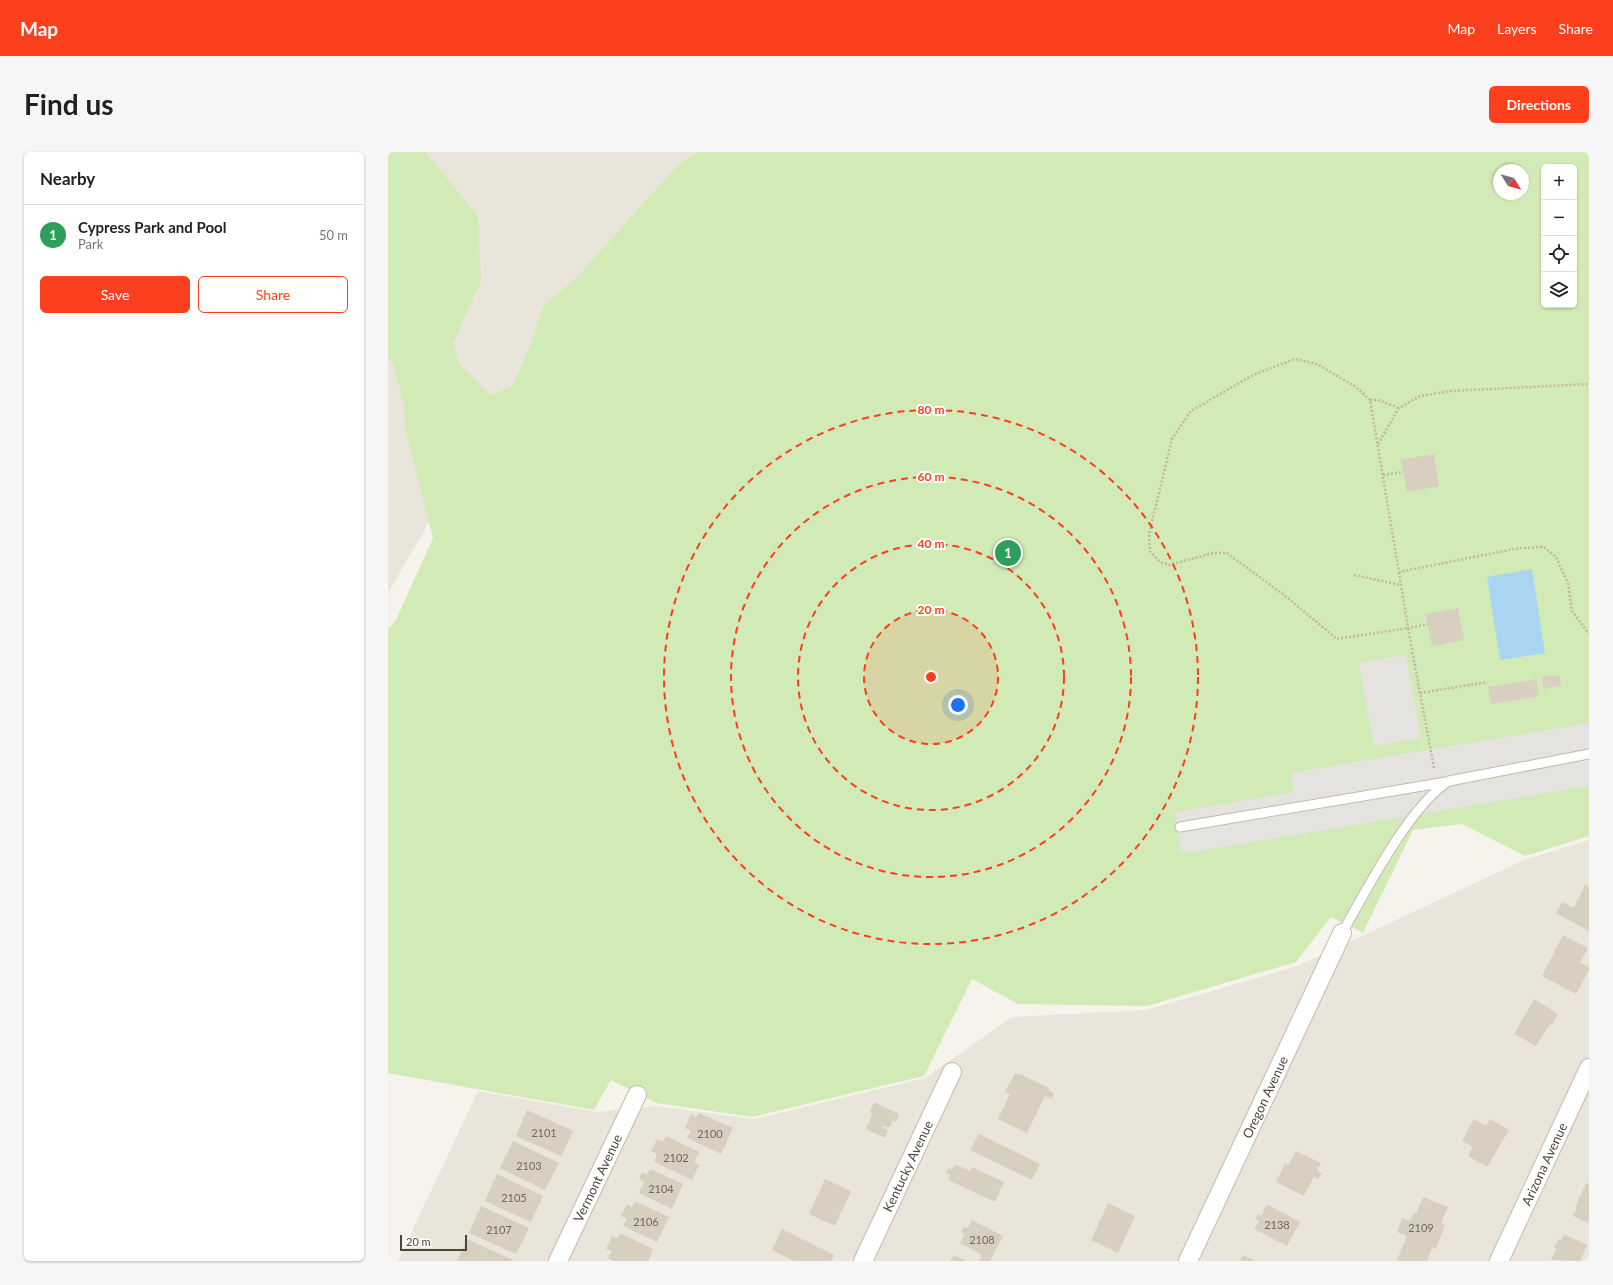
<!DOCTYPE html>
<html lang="en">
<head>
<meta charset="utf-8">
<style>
  :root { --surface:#fff; --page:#f6f6f6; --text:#202124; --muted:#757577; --line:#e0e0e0; --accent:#fc3f1d }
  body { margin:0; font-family:Lato,sans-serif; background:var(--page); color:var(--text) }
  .controls { position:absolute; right:12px; top:12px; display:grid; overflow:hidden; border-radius:6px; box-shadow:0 1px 3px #0004 }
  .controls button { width:36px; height:36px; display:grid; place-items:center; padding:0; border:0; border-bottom:1px solid var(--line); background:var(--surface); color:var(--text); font:20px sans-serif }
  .compass { position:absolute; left:1105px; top:12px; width:36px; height:36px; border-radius:50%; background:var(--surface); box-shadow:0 1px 3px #0004; rotate:127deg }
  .scale { position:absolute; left:12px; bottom:10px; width:67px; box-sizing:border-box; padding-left:4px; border:2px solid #4b4439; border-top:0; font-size:11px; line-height:14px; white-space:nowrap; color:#4b4439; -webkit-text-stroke:3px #fff; paint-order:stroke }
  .you { position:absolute; left:570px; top:553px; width:14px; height:14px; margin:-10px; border:3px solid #fff; border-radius:50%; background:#1a73e8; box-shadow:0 0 0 6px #1a73e833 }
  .badge { display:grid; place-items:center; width:26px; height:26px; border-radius:50%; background:var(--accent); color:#fff; font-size:13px; font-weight:700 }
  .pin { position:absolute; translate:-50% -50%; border:2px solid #fff; box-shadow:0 1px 4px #0006 }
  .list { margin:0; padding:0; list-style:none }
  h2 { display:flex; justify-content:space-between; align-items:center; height:52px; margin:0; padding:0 16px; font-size:17px }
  h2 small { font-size:13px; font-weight:400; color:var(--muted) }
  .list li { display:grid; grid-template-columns:26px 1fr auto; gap:12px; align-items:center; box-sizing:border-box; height:60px; padding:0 16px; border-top:1px solid var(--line) }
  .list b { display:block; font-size:15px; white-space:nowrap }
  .list p { margin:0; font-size:13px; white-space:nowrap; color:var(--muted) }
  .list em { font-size:13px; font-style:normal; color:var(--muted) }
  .actions { display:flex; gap:8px; padding:12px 16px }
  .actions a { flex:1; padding:9px 0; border:1px solid var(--accent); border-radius:6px; text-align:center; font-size:14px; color:var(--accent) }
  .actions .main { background:var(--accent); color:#fff }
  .icon { flex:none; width:22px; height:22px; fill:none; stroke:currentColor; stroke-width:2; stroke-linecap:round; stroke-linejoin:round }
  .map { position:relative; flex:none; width:1201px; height:1109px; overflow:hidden; border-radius:6px }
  header { display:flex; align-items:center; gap:24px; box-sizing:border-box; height:56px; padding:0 20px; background:var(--accent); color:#fff }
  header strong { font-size:19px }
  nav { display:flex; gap:22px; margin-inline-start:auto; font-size:14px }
  .intro { display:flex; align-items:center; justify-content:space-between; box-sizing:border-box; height:96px; padding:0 24px }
  h1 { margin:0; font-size:28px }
  .button { padding:10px 18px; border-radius:6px; background:var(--accent); color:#fff; font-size:14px; font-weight:700 }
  main { display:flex; gap:24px; padding:0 24px }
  aside { flex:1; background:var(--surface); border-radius:6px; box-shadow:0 1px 3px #0004 }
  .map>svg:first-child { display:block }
  .residential { fill:#eae5da }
  .green { fill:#d2eab5; fill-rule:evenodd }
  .parking { fill:#e5e3e0 }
  .water { fill:#a9d4f2 }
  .building { fill:#d8cfc1 }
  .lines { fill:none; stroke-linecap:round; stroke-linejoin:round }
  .lane-casing { stroke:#c2bbae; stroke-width:11 }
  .street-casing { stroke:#c2bbae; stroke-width:20 }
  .path { stroke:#c4b79f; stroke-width:2.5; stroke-dasharray:2 2; stroke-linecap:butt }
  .lane { stroke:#fff; stroke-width:9 }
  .street { stroke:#fff; stroke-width:18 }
  .ring { fill:none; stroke:#fc3f1d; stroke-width:2; stroke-dasharray:7 5 }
  .labels { text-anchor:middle; stroke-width:4; stroke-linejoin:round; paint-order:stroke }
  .number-label { font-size:11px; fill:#6e675b }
  .street-label { font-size:13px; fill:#4b4439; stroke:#fff }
  .centre { fill:#fc3f1d; stroke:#fff; stroke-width:2 }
  .ring-label { font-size:12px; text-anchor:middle; font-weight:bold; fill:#fc3f1d; stroke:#fff; stroke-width:4; stroke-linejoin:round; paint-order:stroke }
</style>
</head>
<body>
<header>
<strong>Map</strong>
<nav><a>Map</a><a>Layers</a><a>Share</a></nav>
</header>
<div class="intro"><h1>Find us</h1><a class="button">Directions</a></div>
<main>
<aside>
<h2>Nearby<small></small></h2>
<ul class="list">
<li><span class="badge" style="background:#2e9e5b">1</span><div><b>Cypress Park and Pool</b><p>Park</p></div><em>50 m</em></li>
</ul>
<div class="actions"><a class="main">Save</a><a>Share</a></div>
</aside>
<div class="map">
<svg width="1201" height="1109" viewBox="0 0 1201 1109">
  <rect width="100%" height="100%" fill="#f6f3ec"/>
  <g class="residential">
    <polygon points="0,0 469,0 103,263 0,441"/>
    <polygon points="1201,688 1201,1109 10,1109 90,939 209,960 268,954 367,967 537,926 624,865 758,858 910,814 1136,708"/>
  </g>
  <path class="green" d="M0 0H37L90 64 93 129 65 191 72 213 102 243 124 234 141 197 155 154 188 126 291 12 311 0H1201V684L1137 704 1074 672 1025 678 975 781 943 765 908 810 759 854 630 852 584 827 536 924 364 965 268 951 223 928 206 958 0 921V477L8 468 45 386 17 276 16 253 5 211 0 204ZM1156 15H1186V153H1156ZM1111 18H1135V42H1111Z"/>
  <g class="parking">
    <polygon points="1018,503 1033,586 986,594 971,511"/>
    <polygon points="1201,571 1201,634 793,702 787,660 906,640 903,621"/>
  </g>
  <polygon class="water" points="1144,417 1157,501 1112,508 1099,425"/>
  <g class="building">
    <polygon points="1046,302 1051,334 1019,340 1013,308"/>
    <polygon points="1070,456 1076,488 1044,494 1038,462"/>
    <polygon points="1171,523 1173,534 1156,537 1154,525"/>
    <polygon points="1148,527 1151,544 1103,552 1100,535"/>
    <polygon points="1197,733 1201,735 1201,779 1168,761 1174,750 1186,756"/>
    <polygon points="1175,783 1200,796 1192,811 1201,815 1201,818 1188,842 1154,824"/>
    <polygon points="1146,847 1170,862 1164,873 1162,872 1148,894 1126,882"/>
    <polygon points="627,921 631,923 632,922 661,936 660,938 666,941 664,947 657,944 639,981 610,967 622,942 617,940"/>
    <polygon points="486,950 511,962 508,970 505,968 501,976 496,974 494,976 500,978 497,986 478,977 485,961 482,960"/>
    <polygon points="139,958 185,979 173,1004 128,984"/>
    <polygon points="311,961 345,976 333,1002 299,986 303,979 297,976 303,962 309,965"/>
    <polygon points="1086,967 1098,974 1102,967 1121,978 1099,1015 1080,1004 1085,995 1074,989"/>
    <polygon points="591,982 652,1012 644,1028 582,998"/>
    <polygon points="278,984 311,1000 306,1011 311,1013 304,1028 266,1010 269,1002 263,999 269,987 275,990"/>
    <polygon points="125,989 171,1011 157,1038 112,1016"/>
    <polygon points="908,999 933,1011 929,1018 934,1021 930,1027 926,1025 916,1044 888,1030 897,1011 900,1013"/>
    <polygon points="567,1012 582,1019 584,1015 616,1030 607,1050 560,1028 562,1023 558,1021 561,1016 564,1018"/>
    <polygon points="262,1017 295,1032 284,1057 251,1041 256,1030 251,1027 254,1020 259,1023"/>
    <polygon points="109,1022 155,1044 143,1070 97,1049"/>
    <polygon points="437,1027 463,1039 447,1074 421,1062"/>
    <polygon points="1198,1031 1201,1032 1201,1071 1185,1064 1189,1056 1187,1055"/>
    <polygon points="1035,1045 1060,1055 1053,1071 1057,1073 1048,1097 1044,1096 1039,1109 1013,1109 1009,1108 1019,1084 1009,1080 1014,1066 1022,1069 1026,1061 1028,1062"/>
    <polygon points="247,1049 281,1065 269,1090 235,1074 239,1067 233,1064 239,1052 244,1055"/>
    <polygon points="720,1051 747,1064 730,1101 703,1088"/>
    <polygon points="879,1052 912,1070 899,1094 866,1077 871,1069 867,1067 870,1062 873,1064"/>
    <polygon points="93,1054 141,1076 128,1102 81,1081"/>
    <polygon points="584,1068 615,1084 602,1109 591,1109 594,1103 572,1091 577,1082 573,1080 576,1075 580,1076"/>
    <polygon points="394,1077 446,1103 443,1109 406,1109 384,1098"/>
    <polygon points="232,1081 265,1097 260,1109 226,1109 220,1106 224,1099 218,1097 224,1084 230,1086"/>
    <polygon points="1176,1082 1199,1093 1192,1109 1163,1108 1169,1097 1166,1096 1170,1087 1173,1088"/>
    <polygon points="79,1087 125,1108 124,1109 69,1109"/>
    <polygon points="566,1103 578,1109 562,1109"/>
    <polygon points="855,1103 868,1109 852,1109"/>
  </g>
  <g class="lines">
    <defs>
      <g id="lane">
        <polyline points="792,675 1058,630"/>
        <path d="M954 781C978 739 1022 653 1061 629L1201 602"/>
      </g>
      <g id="street">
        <path id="s1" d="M170 1109 249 943"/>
        <path id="s2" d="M475 1109 564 920"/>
        <path id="s3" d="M800 1109 954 781"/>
        <path id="s4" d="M1111 1109 1201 916"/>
      </g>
    </defs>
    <use href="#lane" class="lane-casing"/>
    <use href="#street" class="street-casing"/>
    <g class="path">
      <polyline points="982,248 990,248 1011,256"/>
      <polyline points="990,292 1011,256 1032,244 1063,239 1201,232"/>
      <polyline points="995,323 1015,320"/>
      <polyline points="1011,420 1020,476 1040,472"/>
      <polyline points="966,423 1013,433"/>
      <polyline points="1032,541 1099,530"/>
      <polyline points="1046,616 1020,476 949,487 896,443 839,401 825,401 781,413 772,410 762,399 761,382 784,287 803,259 865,223 907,207 929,212 968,235 982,248 1011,420 1131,396 1156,395 1168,405 1180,431 1184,459 1201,482"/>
    </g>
    <use href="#lane" class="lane"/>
    <use href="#street" class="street"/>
  </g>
  <circle cx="543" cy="525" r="67" fill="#fc3f1d" fill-opacity=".12"/>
  <g class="ring">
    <circle cx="543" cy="525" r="67"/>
    <circle cx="543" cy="525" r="133"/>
    <circle cx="543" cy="525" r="200"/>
    <circle cx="543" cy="525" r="267"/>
  </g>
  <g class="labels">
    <g class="number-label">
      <text x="156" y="985">2101</text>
      <text x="322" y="986">2100</text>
      <text x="288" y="1010">2102</text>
      <text x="141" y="1018">2103</text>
      <text x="273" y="1041">2104</text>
      <text x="126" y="1050">2105</text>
      <text x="258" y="1074">2106</text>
      <text x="889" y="1077">2138</text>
      <text x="1033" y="1080">2109</text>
      <text x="111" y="1082">2107</text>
      <text x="594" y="1092">2108</text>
    </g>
    <g class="street-label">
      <text dy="5" stroke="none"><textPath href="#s3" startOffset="181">Oregon Avenue</textPath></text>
      <text dy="5" stroke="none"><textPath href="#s4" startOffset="107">Arizona Avenue</textPath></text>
      <text dy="5" stroke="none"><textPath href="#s2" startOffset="105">Kentucky Avenue</textPath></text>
      <text dy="5" stroke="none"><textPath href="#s1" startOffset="92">Vermont Avenue</textPath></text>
    </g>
  </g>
  <circle cx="543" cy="525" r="6" class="centre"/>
  <g class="ring-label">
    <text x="543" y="262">80 m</text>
    <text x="543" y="329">60 m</text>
    <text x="543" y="396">40 m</text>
    <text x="543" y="462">20 m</text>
  </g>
</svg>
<div class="controls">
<button>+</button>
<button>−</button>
<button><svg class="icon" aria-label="locate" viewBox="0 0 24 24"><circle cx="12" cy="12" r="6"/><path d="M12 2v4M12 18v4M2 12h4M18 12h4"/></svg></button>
<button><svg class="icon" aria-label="layers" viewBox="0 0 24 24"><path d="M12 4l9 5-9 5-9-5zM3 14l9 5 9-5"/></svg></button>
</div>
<svg class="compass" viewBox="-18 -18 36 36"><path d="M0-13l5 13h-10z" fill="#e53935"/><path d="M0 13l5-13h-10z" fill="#757577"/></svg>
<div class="scale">20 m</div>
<div class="you"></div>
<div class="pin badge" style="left:620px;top:401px;background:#2e9e5b">1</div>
</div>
</main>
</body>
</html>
